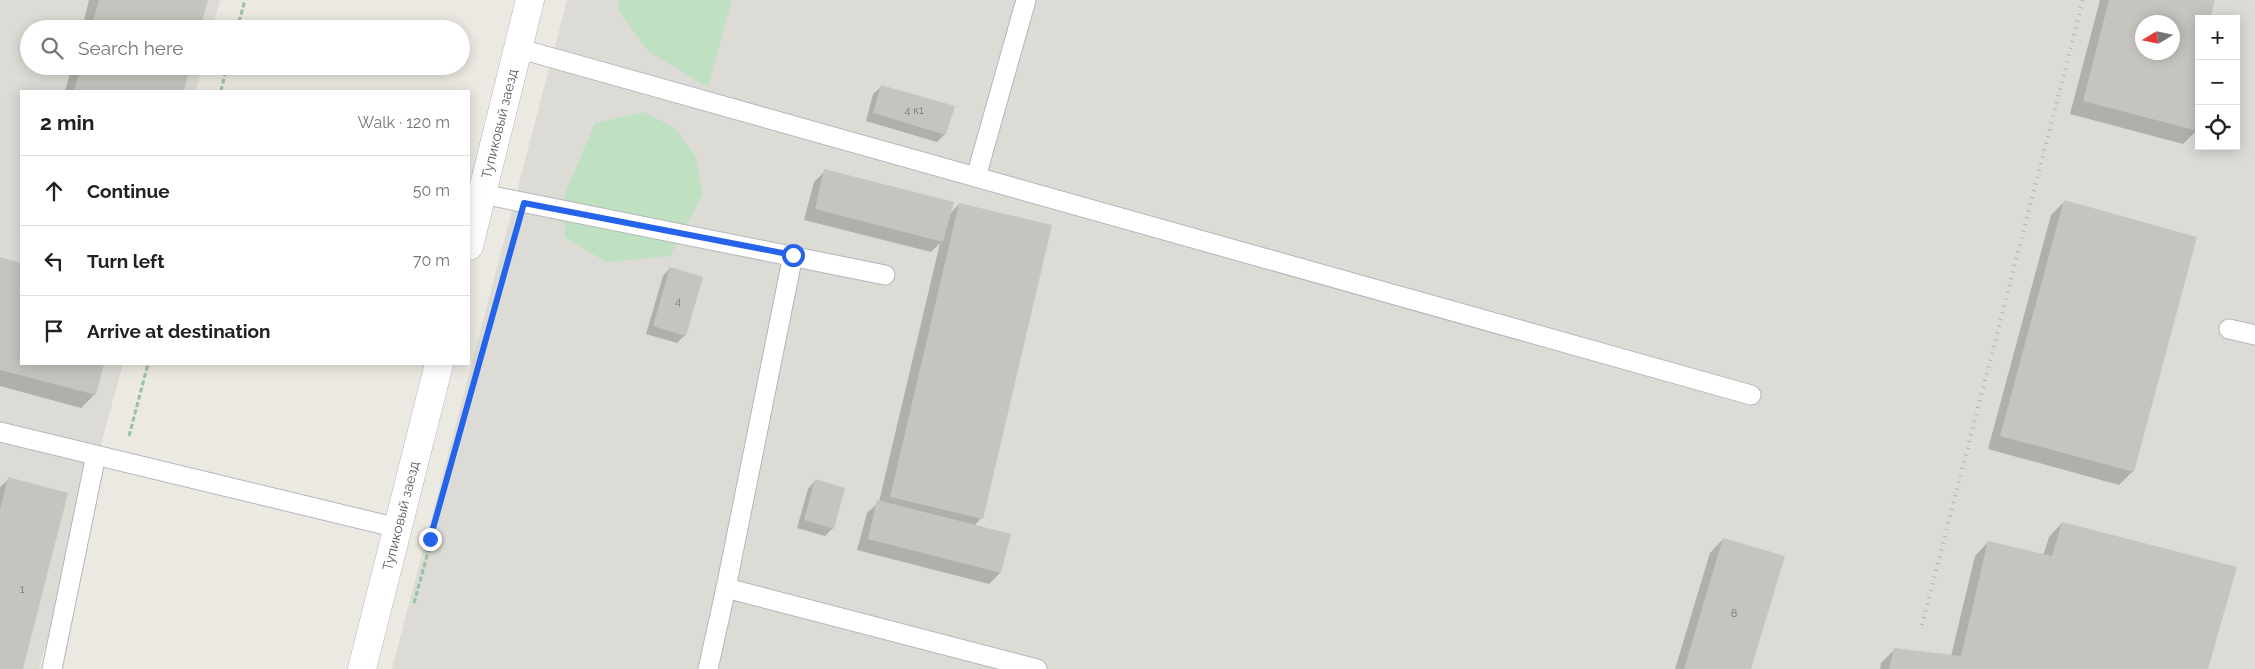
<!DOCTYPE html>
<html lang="en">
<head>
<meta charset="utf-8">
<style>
  :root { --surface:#fff; --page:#f2f2f2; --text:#202124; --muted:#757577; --line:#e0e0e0 }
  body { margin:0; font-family:Raleway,sans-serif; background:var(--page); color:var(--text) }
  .controls { position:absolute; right:15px; top:15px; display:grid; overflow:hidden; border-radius:0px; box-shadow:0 2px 12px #0003 }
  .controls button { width:45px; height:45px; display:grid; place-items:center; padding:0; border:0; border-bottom:1px solid var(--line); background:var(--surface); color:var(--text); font:25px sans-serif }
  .compass { position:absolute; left:2135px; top:15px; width:45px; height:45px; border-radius:50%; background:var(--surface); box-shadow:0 2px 12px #0003; rotate:260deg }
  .stop { position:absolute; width:15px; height:15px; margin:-11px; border:4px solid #2563eb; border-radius:50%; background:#fff }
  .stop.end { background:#2563eb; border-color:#fff; box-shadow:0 1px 5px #0008 }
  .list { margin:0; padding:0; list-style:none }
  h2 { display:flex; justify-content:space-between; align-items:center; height:65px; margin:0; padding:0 20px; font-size:21px }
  h2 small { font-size:16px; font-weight:400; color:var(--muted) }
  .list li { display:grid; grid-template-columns:32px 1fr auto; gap:15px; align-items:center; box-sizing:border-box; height:70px; padding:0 20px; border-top:1px solid var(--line) }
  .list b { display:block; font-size:19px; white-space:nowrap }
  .list em { font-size:16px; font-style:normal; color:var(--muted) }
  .icon { flex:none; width:28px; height:28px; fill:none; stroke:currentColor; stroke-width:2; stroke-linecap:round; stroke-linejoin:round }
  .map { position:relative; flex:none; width:2255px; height:669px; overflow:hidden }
  .search { position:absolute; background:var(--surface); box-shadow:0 2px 12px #0003; left:20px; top:20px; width:450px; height:55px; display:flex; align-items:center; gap:12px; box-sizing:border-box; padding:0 18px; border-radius:28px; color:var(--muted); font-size:19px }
  .panel { position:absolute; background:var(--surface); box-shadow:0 2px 12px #0003; left:20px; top:90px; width:450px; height:275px; border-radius:0px }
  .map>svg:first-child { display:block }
  .industrial { fill:#dcdbd5; fill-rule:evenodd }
  .green { fill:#bfe1c2 }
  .shadow { fill:#0003; fill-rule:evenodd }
  .building { fill:#c6c4be; fill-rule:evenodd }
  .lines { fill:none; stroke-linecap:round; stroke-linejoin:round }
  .service-casing { stroke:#b3b6ba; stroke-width:21 }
  .minor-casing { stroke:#b3b6ba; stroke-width:29 }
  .path { stroke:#99c1a7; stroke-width:3; stroke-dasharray:5 2.5; stroke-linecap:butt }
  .service { stroke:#fff; stroke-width:19 }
  .minor { stroke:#fff; stroke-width:28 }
  .rail { stroke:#b1b2b2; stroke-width:4; stroke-dasharray:1 6; stroke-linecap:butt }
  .route { stroke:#2563eb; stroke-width:6 }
  .labels { text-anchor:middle; stroke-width:4; stroke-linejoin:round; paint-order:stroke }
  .number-label { font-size:11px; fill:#747678 }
  .street-label { font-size:14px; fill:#595c60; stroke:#fff }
</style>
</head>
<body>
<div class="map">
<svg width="2255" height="669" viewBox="0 0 2255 669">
  <rect width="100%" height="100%" fill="#ebe9e1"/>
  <g class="industrial">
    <polygon points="0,0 220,0 212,29 29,29 29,66 202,66 196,91 21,91 21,364 123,364 39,669 0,669"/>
    <path d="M567 0H2255V669H392ZM2199 19H2236V146H2199ZM2142 22H2172V52H2142Z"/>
  </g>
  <g class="green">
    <polygon points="619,0 732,0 708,87 649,52 618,10"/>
    <polygon points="644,112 675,128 696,157 703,194 670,256 606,262 565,237 564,196 595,123"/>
  </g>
  <g class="shadow">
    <polygon points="89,0 207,0 199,29 82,29"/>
    <path d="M2100 0H2214L2199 19 2192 71 2199 72V118L2196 131 2183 144 2070 114ZM2142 22H2172V52H2142Z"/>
    <polygon points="72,66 189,66 182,91 65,91"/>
    <polygon points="881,87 945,134 937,142 866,121 873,94"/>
    <polygon points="825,171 949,215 959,204 981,518 974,526 1000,573 989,584 857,550 867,513 879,502 940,243 931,252 804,220 814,182"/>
    <polygon points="2064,202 2133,471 2119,485 1988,449 2051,215"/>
    <polygon points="0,258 21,264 21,364 103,364 95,394 81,408 0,386"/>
    <polygon points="670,268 685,335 677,343 646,334 663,276"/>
    <polygon points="9,479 22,669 0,669 0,487"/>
    <polygon points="815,481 833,528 825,536 797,528 808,489"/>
    <polygon points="2062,523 2206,669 1880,669 1881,663 1895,649 1951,656 1975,556 1988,542 2043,556 2049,537"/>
    <polygon points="1723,539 1750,669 1675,669 1710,553"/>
  </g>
  <g class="building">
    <polygon points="99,0 208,0 200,29 91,29"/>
    <path d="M2109 0H2215L2210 19H2199V54L2194 70 2199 71 2198 131 2083 101ZM2142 22H2172V52H2142Z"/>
    <polygon points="81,66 190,66 184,91 74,91"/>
    <polygon points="881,85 955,106 946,135 873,113"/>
    <polygon points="824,169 954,202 943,242 815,209"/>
    <polygon points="2064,200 2197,237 2134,472 2000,436"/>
    <polygon points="959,203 1052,225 983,519 890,497"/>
    <polygon points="0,257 21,263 21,364 104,364 96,395 0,370"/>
    <polygon points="670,267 703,277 686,336 653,326"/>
    <polygon points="8,477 68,493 23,669 0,669 0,510"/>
    <polygon points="815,479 845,488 834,529 804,520"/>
    <polygon points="877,500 1011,534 1001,573 868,539"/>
    <polygon points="2062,522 2237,567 2208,669 1889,669 1894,648 1961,656 1988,541 2052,556"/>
    <polygon points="1723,538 1785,556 1751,669 1684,669"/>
  </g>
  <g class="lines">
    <defs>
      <g id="service">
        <polyline points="517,48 1751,395"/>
        <polyline points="976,177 1026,0"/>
        <polyline points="482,194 885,275"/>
        <polyline points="793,255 726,588 1037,669"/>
        <polyline points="2229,329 2255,335"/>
        <polyline points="0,432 398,528"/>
        <polyline points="52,669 96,455"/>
        <polyline points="708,669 726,588"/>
      </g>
      <g id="minor">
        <path id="s1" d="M469 246 530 0"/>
        <path id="s2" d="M362 669 439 364"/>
      </g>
    </defs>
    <use href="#service" class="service-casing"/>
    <use href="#minor" class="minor-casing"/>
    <g class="path">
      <polyline points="237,29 245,0"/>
      <polyline points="221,91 227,66"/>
      <polyline points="129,436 148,364"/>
      <polyline points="414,603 517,228"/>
    </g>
    <use href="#service" class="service"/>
    <use href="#minor" class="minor"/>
    <polyline class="rail" points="1922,625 2083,0"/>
  </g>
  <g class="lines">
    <polyline class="route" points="430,539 524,203 793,255"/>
  </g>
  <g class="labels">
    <g class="number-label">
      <text x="914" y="114">4 к1</text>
      <text x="678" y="305">4</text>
      <text x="22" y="593">1</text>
      <text x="1734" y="617">8</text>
    </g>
    <g class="street-label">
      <text dy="5" stroke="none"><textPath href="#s1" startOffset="126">Тупиковый заезд</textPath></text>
      <text dy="5" stroke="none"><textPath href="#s2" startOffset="158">Тупиковый заезд</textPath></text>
    </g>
  </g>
</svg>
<div class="controls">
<button>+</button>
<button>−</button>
<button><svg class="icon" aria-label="locate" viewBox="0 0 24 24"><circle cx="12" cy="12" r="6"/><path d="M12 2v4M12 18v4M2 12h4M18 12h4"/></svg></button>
</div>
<svg class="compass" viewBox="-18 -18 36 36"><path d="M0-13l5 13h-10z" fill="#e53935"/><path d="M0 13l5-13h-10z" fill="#757577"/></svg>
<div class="stop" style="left:793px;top:255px"></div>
<div class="stop end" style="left:430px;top:539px"></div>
<div class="search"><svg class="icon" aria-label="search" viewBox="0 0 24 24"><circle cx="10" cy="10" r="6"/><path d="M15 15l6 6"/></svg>Search here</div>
<section class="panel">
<h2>2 min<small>Walk · 120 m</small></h2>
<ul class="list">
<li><svg class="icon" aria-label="ahead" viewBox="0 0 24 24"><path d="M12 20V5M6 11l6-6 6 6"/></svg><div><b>Continue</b></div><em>50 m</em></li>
<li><svg class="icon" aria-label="left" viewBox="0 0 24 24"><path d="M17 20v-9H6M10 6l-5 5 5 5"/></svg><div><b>Turn left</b></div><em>70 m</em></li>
<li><svg class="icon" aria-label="arrive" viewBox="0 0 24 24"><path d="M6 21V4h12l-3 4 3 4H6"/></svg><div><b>Arrive at destination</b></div></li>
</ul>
</section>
</div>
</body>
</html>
